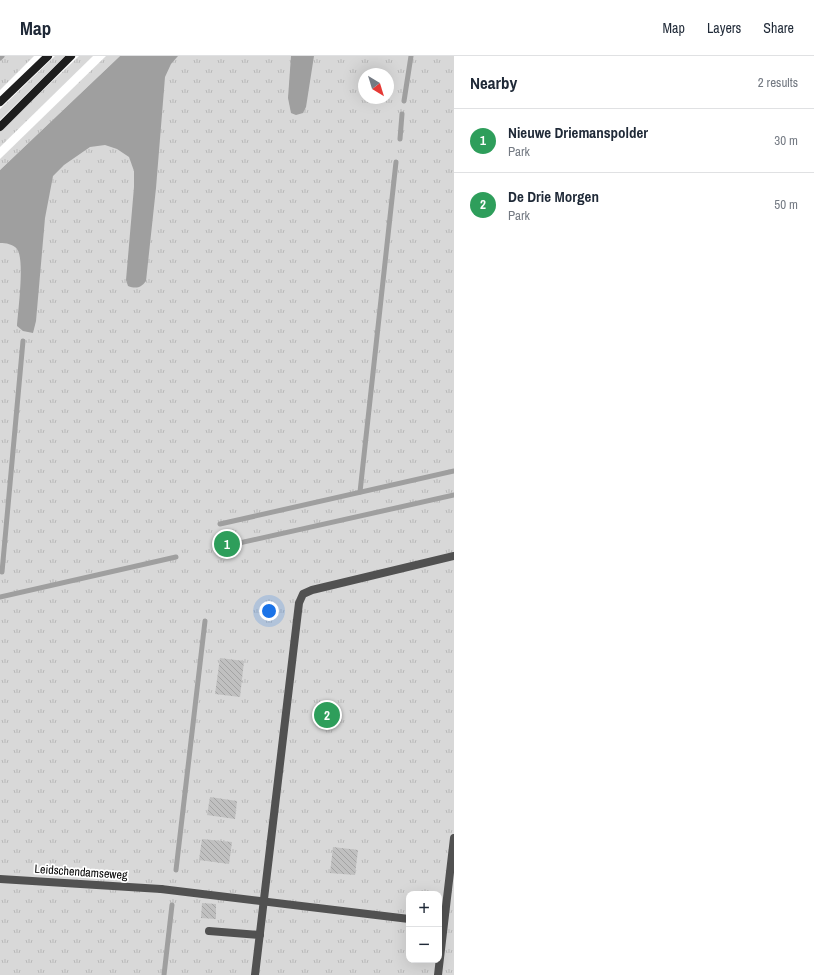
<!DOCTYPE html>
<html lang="en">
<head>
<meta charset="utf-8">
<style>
  :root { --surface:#fff; --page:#f2f2f3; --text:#1f2937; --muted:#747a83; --line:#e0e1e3; --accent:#d93025 }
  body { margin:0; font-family:"Archivo Narrow",sans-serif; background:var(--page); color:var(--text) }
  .controls { position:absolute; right:12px; bottom:12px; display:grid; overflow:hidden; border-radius:8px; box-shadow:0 4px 16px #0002 }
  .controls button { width:36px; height:36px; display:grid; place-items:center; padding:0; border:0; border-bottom:1px solid var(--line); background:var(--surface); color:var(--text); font:20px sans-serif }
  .compass { position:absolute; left:358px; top:12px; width:36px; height:36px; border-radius:50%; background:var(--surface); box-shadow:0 4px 16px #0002; rotate:142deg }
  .you { position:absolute; left:269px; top:555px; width:14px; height:14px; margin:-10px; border:3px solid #fff; border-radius:50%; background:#1a73e8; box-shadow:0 0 0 6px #1a73e833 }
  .badge { display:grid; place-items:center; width:26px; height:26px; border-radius:50%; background:var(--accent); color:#fff; font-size:13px; font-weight:700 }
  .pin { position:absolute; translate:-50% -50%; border:2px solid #fff; box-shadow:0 1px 4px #0006 }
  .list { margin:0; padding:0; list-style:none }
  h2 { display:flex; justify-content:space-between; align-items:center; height:52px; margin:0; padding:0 16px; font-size:17px }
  h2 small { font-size:13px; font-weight:400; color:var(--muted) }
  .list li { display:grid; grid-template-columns:26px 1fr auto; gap:12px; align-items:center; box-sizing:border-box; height:64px; padding:0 16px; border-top:1px solid var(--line) }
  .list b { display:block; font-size:15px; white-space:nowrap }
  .list p { margin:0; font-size:13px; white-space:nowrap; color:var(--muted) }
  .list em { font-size:13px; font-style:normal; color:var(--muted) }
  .map { position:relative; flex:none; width:454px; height:919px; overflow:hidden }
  header { display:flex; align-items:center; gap:24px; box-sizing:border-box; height:56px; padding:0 20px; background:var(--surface); border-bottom:1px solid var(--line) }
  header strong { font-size:19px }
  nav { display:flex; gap:22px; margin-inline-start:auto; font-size:14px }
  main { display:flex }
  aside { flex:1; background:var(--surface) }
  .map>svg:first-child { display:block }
  .grass { fill:url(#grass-tufts); fill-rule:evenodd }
  .water { fill:#9f9f9f }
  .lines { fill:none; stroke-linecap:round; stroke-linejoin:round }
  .stream { stroke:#9f9f9f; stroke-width:5 }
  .building { fill:url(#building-back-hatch) }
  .service { stroke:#515151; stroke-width:8 }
  .minor { stroke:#515151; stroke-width:8 }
  .secondary { stroke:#1e1e1e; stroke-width:8 }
  .labels { text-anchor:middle; stroke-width:3.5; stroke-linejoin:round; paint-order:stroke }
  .street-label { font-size:12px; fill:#000; stroke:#fff }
</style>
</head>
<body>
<header>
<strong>Map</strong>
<nav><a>Map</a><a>Layers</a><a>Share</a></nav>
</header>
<main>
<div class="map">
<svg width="454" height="919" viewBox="0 0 454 919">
  <defs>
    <pattern id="grass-tufts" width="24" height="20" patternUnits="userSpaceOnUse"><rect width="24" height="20" fill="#d8d8d8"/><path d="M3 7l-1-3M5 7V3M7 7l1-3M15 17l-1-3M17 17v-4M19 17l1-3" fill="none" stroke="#b8b8b8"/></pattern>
    <pattern id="building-back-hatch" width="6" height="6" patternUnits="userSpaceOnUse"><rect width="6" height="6" fill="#c0c0c0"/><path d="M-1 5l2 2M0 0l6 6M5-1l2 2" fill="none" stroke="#a3a3a3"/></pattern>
  </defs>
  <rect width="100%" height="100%" fill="#fff"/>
  <g class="grass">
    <polygon points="0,0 34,0 0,34"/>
    <polygon points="55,0 65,0 0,64 0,53"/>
    <polygon points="79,0 93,0 0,91 0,75"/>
    <polygon points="106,0 120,0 0,114 0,103"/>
    <path d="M148 0H454V919H0V139ZM364 18H388V42H364ZM409 838H439V904H409Z"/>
  </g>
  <g class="water">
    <path d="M120 0H178L171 8 165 21 156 132 146 225C141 232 136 233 128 230L126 224 134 131V115L129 101 117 93 105 89 90 91 64 109 53 120 45 162 36 265 33 277 23 275 17 270C18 255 25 203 17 193 13 188 6 187 0 187V114Z"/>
    <polygon points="291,0 314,0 306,51 303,57 296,59 291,57 288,42"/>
  </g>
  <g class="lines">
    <g class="stream">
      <polyline points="0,2 2,0"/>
      <polyline points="404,45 411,0"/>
      <polyline points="400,83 402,58"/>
      <polyline points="360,436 396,106"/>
      <polyline points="220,468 454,415"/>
      <polyline points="217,492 454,439"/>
      <polyline points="2,516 23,285"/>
      <polyline points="0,541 176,501"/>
      <polyline points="176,814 205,565"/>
      <polyline points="164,919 172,849"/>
    </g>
  </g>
  <g class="building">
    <polygon points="220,602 244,605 240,641 215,638"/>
    <polygon points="210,741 237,745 235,763 207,759"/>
    <polygon points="202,783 232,786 229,808 199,804"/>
    <polygon points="333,791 358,794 355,819 330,817"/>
    <polygon points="202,847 216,848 216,863 201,862"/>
  </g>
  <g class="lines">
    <g class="service">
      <polyline points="161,833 409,863"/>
      <polyline points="209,875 260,879"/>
      <polyline points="255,919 299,547 303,538 312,534 454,500"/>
      <polyline points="438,919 454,782"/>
    </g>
    <polyline class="minor" points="0,823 161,833"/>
    <g class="secondary">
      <polyline points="0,46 48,0"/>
      <polyline points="0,71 71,0"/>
    </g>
  </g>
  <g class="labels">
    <g class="street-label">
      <text transform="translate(81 816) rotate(4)" y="4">Leidschendamseweg</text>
    </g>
  </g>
</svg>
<div class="controls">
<button>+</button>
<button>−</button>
</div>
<svg class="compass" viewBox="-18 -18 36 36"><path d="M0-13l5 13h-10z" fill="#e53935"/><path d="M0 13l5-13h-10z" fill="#747a83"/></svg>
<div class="you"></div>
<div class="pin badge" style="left:227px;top:488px;background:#2e9e5b">1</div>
<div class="pin badge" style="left:327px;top:659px;background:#2e9e5b">2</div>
</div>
<aside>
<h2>Nearby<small>2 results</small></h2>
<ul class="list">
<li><span class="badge" style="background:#2e9e5b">1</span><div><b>Nieuwe Driemanspolder</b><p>Park</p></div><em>30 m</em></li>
<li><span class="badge" style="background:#2e9e5b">2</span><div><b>De Drie Morgen</b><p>Park</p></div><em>50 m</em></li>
</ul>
</aside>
</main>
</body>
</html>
